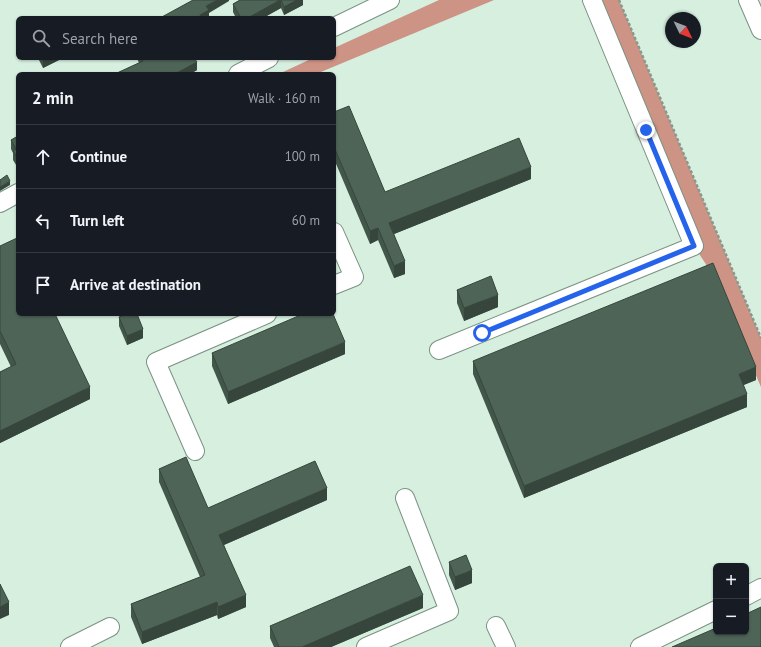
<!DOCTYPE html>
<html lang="en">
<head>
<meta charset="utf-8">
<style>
  :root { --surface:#171b24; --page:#242831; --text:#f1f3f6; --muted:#9ea1a6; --line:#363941 }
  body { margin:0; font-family:"PT Sans",sans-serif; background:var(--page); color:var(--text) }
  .controls { position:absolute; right:12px; bottom:12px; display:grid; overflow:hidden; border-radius:6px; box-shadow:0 1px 3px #0004 }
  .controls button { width:36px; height:36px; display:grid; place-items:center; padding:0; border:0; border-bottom:1px solid var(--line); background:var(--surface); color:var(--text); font:20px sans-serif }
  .compass { position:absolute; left:665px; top:12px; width:36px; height:36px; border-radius:50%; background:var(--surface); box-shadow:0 1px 3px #0004; rotate:133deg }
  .stop { position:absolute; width:12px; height:12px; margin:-9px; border:3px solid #2563eb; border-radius:50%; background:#fff }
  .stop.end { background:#2563eb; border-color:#fff; box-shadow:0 1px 4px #0008 }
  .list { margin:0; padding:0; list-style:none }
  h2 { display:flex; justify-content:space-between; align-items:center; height:52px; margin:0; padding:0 16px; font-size:17px }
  h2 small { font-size:13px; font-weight:400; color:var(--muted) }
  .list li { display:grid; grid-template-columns:26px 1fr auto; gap:12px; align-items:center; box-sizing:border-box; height:64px; padding:0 16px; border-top:1px solid var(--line) }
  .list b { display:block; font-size:15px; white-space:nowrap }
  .list em { font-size:13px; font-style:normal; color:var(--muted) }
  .icon { flex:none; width:22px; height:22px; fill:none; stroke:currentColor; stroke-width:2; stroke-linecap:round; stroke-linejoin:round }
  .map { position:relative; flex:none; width:761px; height:647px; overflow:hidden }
  .search { position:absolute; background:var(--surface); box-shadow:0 1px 3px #0004; left:16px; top:16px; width:320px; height:44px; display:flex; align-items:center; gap:10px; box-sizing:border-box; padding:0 14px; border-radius:6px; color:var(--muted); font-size:15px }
  .panel { position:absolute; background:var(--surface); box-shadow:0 1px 3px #0004; left:16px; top:72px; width:320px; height:244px; border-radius:6px }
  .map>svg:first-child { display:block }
  .forest { fill:#cd9384 }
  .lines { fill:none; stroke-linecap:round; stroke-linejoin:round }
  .minor-casing { stroke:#7a9283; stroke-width:20 }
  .path { stroke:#87988d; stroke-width:2.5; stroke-dasharray:3 2; stroke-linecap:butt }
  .minor { stroke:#fff; stroke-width:18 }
  .wall { fill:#43564a }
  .shaded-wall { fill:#37463c }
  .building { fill:#4e6456; stroke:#37463c }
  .route { stroke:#2563eb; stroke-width:5 }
</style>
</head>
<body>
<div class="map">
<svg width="761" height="647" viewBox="0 0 761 647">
  <rect width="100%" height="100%" fill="#d6efdf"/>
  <g class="forest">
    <polygon points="439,0 494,0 316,74 283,74 283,72 313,58 334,58 334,48"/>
    <polygon points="592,0 619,0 761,338 761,387 713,275 694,246"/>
  </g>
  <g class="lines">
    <defs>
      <g id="minor">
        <polyline points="748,0 761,30"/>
        <polyline points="334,27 390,0"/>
        <polyline points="238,74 269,58"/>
        <polyline points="0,203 18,193"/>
        <polyline points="334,232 354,277 334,285"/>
        <polyline points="439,350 694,246 592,0"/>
        <polyline points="195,451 156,362 267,314"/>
        <polyline points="746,596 761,588"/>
        <polyline points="496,626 506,647"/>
        <polyline points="70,647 110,627"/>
        <polyline points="366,647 449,611 405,498"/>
        <polyline points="640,647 716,610"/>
      </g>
    </defs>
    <use href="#minor" class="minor-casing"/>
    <polyline class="path" points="619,0 761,338"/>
    <use href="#minor" class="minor"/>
  </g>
  <g class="wall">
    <polygon points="240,0 303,0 303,5 284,15 281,8 263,18 236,18 233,12 233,4"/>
    <polygon points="38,58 61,58 61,59 43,68"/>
    <polygon points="137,58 194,58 197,70 190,74 117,74 117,73 139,63"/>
    <polygon points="334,112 385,192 531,179 394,234 405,274 394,278 378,240 370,244 334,159"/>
    <polygon points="18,136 18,168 13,160 13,153 11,149 11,140"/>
    <polygon points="0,246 90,399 0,443 0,372 11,367 0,344"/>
    <polygon points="457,290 498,307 464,321 457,303"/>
    <polygon points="119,317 143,338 127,345 119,326"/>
    <polygon points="212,353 345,354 228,404 212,366"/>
    <polygon points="473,361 756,380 743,385 747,407 524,498 473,374"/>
    <polygon points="159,469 208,508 327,500 224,545 246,607 218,619 217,615 142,644 131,617 131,604 200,577 159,482"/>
    <polygon points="449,562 472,583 455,590 449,575"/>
    <polygon points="423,608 331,647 274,647 270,638 270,626"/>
  </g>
  <g class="shaded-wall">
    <polygon points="217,0 229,0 229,1 209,13 209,18 200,18 200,15 206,6"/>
    <polygon points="281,0 281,8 263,18 248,18"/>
    <polygon points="297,0 303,0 303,5 284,15 284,7"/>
    <polygon points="46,58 61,58 61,59 43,68 43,60"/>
    <polygon points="197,62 197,70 190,74 175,74"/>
    <polygon points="531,167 531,179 389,236 389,223"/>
    <polygon points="10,181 10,185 0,191 0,187"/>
    <polygon points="378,228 378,240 370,244 370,231"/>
    <polygon points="405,261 405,274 394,278 394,266"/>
    <polygon points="498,295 498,307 464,321 464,308"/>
    <polygon points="143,329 143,338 127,345 127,336"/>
    <polygon points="345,342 345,354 228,404 228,392"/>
    <polygon points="756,367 756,380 739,387 739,374"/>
    <polygon points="90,387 90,399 0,443 0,431"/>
    <polygon points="747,394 747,407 524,498 524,486"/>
    <polygon points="327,488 327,500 219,547 219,535"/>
    <polygon points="472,570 472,583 455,590 455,577"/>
    <polygon points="246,595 246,607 218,619 218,607"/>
    <polygon points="423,595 423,608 331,647 302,647"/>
    <polygon points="9,602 9,615 0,619 0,607"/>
    <polygon points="217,602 217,615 142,644 142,632"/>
  </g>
  <g class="building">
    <polygon points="193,0 217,0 206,6 209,10 200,15 201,18 160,18"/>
    <polygon points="240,0 280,0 248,18 241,18 233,4"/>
    <polygon points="281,0 297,0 284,7"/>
    <polygon points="141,58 194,58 197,62 175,74 118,74 117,73 143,61"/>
    <polygon points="349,106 385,192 519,138 531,167 389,223 405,261 394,266 378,228 370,231 334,147 334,112"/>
    <polygon points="18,136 18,159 13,151 16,149 11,140"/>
    <polygon points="7,175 10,181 0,187 0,180"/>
    <polygon points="17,238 18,239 18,314 55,314 90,387 0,431 0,372 16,364 0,331 0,246"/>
    <polygon points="713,263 756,367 739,374 747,394 524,486 473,361"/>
    <polygon points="491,276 498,295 464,308 457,290"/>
    <polygon points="127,314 137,314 143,329 127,336 119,317"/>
    <polygon points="303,314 333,314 345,342 228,392 212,353"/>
    <polygon points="186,457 208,508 315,461 327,488 219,535 246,595 218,607 217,602 142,632 131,604 205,575 159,469"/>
    <polygon points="466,555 472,570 455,577 449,562"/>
    <polygon points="410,566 423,595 302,647 279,647 270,626"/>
    <polygon points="0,584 9,602 0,607"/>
    <polygon points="761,607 761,647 672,647 716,628 716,632 746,632 746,614"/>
  </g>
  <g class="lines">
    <polyline class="route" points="482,333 694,246 646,130"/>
  </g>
</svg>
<div class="controls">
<button>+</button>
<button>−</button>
</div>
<svg class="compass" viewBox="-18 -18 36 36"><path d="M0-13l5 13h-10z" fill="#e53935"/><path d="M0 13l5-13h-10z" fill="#9ea1a6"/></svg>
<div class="stop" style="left:482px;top:333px"></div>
<div class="stop end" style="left:646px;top:130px"></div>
<div class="search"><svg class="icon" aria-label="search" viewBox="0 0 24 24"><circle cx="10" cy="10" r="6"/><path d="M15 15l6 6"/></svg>Search here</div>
<section class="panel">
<h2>2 min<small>Walk · 160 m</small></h2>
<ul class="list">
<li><svg class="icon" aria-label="ahead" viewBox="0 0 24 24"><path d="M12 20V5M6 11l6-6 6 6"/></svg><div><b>Continue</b></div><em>100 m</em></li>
<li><svg class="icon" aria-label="left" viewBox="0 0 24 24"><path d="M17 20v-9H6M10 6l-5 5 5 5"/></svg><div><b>Turn left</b></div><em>60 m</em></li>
<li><svg class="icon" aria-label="arrive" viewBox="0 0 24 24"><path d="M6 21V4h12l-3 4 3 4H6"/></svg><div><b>Arrive at destination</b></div></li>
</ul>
</section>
</div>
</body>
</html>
